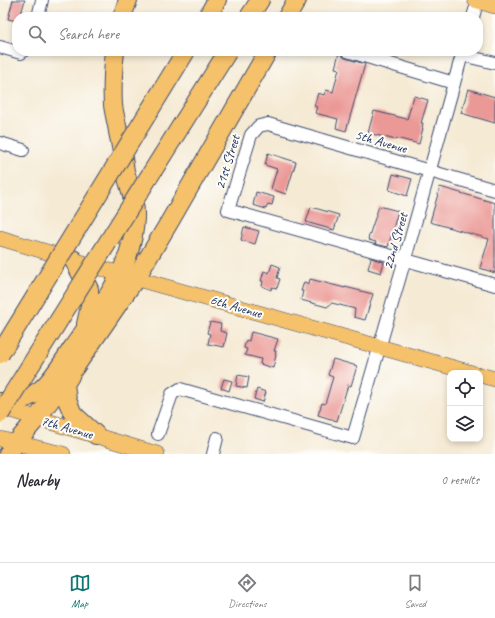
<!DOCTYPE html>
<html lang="en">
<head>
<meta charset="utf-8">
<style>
  :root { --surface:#fff; --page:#f2f2f3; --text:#2b2b33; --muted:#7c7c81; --line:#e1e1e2; --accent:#0f766e }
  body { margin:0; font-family:Caveat,sans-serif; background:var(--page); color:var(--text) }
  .controls { position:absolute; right:12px; bottom:12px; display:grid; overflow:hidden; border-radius:8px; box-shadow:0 2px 6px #0003 }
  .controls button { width:36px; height:36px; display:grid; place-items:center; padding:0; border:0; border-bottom:1px solid var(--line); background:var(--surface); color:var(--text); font:20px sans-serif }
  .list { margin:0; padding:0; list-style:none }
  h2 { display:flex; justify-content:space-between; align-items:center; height:52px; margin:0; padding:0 16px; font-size:17px }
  h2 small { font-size:13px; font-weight:400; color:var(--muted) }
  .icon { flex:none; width:22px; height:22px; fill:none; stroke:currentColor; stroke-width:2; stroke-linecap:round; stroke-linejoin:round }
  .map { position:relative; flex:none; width:495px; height:454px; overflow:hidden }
  .search { position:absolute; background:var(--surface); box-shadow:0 2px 6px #0003; left:12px; right:12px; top:12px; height:44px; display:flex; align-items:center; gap:10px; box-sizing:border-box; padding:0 14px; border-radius:16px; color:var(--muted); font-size:15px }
  .sheet { height:108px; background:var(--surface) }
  nav { display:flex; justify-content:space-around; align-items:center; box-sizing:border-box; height:56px; border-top:1px solid var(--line); background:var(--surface); font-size:11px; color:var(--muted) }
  nav a { display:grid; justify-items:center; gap:2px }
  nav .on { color:var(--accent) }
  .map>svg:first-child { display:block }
  .building { fill:#eb9996 }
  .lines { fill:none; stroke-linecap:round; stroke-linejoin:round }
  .minor-casing { stroke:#3c4b70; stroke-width:14 }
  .major-casing { stroke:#3c4b70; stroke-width:16 }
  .highway-casing { stroke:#3c4b70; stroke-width:20 }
  .minor { stroke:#fff; stroke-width:12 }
  .major { stroke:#f5c16b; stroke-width:15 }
  .highway { stroke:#f5c16b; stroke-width:18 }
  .highway-bridge-casing { stroke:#3c4b70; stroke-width:20; stroke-linecap:butt }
  .highway-bridge { stroke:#f5c16b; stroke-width:18 }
  .labels { text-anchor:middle; stroke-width:4; stroke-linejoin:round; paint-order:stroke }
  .street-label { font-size:14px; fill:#1b2f5e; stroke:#fdfcf7 }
</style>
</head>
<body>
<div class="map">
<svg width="495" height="454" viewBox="0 0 495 454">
  <rect width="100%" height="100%" fill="#fdfcf7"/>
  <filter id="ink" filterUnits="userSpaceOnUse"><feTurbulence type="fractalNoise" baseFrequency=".025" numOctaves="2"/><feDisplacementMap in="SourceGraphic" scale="8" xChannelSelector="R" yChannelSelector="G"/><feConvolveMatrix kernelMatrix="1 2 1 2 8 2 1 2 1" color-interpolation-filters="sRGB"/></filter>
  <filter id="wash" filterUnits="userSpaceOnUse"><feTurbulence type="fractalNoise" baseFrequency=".012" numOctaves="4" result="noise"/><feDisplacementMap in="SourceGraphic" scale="16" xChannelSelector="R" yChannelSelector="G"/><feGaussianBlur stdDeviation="0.9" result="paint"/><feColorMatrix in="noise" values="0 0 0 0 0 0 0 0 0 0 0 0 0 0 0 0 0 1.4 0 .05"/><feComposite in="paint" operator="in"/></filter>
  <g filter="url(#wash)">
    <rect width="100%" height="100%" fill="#f5ead4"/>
    <g id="blocks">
      <g class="building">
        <polygon points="13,0 25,0 20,17 17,17 17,21 8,19"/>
        <polygon points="339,53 345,58 365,64 346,131 336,128 338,119 315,113 317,107 314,106 318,93 324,95 326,90 333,92 339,69 335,68"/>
        <polygon points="468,89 495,97 495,123 461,113"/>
        <polygon points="414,96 428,100 421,123 423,123 422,128 423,128 419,144 396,138 396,140 368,133 374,111 407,119"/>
        <polygon points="268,153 296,162 286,194 271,189 277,169 265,165"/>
        <polygon points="393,174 412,179 407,196 389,190"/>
        <polygon points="440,187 495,203 495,273 480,268 489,239 430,222"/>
        <polygon points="256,192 274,197 272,205 268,204 266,209 253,205"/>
        <polygon points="379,206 398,211 388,247 375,244 376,242 369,240 368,239"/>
        <polygon points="311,207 339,215 334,230 306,222"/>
        <polygon points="244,227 259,231 255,244 241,240"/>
        <polygon points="371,258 384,262 381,273 368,269"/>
        <polygon points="272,264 280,267 277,278 280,279 277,288 272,287 271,290 262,286 263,281 261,281 264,271 269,273"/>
        <polygon points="310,279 345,288 345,287 373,294 365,320 354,317 355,309 332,303 327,307 301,300 303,291 301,291 304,282 309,284"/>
        <polygon points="210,322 221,324 220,331 227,333 224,347 208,344 210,334 207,333"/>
        <polygon points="251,332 278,339 274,351 276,351 275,355 276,355 273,368 260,364 261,359 245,355 247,349 244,348 246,340 249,341"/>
        <polygon points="333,359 357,366 351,386 348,385 337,421 318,415 322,403 325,404 333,377 328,375"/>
        <polygon points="238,375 249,377 247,388 236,386"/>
        <polygon points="224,379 232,381 229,391 221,388"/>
        <polygon points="257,389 266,392 263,402 254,399"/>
      </g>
    </g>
  </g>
  <g filter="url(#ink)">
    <use href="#blocks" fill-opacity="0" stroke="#3c4b70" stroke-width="1"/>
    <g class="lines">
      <defs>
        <g id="minor">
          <polyline points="38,17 42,0"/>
          <polyline points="473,17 475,10"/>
          <polyline points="0,47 21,53 23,51"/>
          <polyline points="347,51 454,83"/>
          <polyline points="462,55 495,63"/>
          <polyline points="0,143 23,150"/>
          <polyline points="495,190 268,124 259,126 251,135 228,210 495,285"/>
          <polyline points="158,434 172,394 180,389 353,438 405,259 463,51"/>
          <polyline points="213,454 217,438"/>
        </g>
        <g id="major">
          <polyline points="475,0 495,6"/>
          <polyline points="0,238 120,274 472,373"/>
          <polyline points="480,375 495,379"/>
          <polyline points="0,407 157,454"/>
          <polyline points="0,439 63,454"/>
        </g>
        <g id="highway">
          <polyline points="122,17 128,0"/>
          <polyline points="207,17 217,0"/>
          <polyline points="249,17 260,0"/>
          <polyline points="287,17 297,0"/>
          <polyline points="73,259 89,289 90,306 86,324"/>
          <polyline points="70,376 65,384 67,400 73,414 96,435"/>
          <path d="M0 402C13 402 29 399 40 390 52 381 64 360 73 347 100 308 133 268 135 218 136 202 129 186 125 171 123 158 121 145 118 132 117 123 114 114 113 105 112 87 113 69 115 51"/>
          <polyline points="8,454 16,443 37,418 75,367 136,278 170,221 268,51"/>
        </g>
      </defs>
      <use href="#minor" class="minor-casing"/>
      <use href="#major" class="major-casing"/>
      <use href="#highway" class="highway-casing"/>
      <use href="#minor" class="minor"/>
      <use href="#major" class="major"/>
      <use href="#highway" class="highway"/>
      <defs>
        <g id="highway-bridge">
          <polyline points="0,354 186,51"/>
          <polyline points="0,414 228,51"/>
        </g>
      </defs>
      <use href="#highway-bridge" class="highway-bridge-casing"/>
      <use href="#highway-bridge" class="highway-bridge"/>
    </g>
  </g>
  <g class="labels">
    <g class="street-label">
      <text transform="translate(381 141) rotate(16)" y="5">5th Avenue</text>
      <text transform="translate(227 162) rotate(-73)" y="5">21st Street</text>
      <text transform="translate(395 241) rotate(-74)" y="5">22nd Street</text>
      <text transform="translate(236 306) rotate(16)" y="5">6th Avenue</text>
      <text transform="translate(67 427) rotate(16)" y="5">7th Avenue</text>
    </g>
  </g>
</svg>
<div class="controls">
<button><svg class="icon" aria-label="locate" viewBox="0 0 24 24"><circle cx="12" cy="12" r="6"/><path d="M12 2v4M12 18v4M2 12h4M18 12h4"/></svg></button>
<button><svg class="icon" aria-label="layers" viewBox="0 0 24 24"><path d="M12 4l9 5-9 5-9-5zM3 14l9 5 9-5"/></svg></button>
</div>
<div class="search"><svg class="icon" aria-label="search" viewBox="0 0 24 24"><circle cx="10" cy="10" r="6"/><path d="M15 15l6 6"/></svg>Search here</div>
</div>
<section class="sheet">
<h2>Nearby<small>0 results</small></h2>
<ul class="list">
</ul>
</section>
<nav>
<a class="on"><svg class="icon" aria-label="map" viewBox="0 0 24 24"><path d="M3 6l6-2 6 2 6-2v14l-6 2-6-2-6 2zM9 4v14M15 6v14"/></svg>Map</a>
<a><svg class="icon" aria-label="directions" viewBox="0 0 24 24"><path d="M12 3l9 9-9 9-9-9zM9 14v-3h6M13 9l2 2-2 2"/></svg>Directions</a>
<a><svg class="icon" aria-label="saved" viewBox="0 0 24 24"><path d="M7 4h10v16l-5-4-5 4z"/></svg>Saved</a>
</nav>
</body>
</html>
